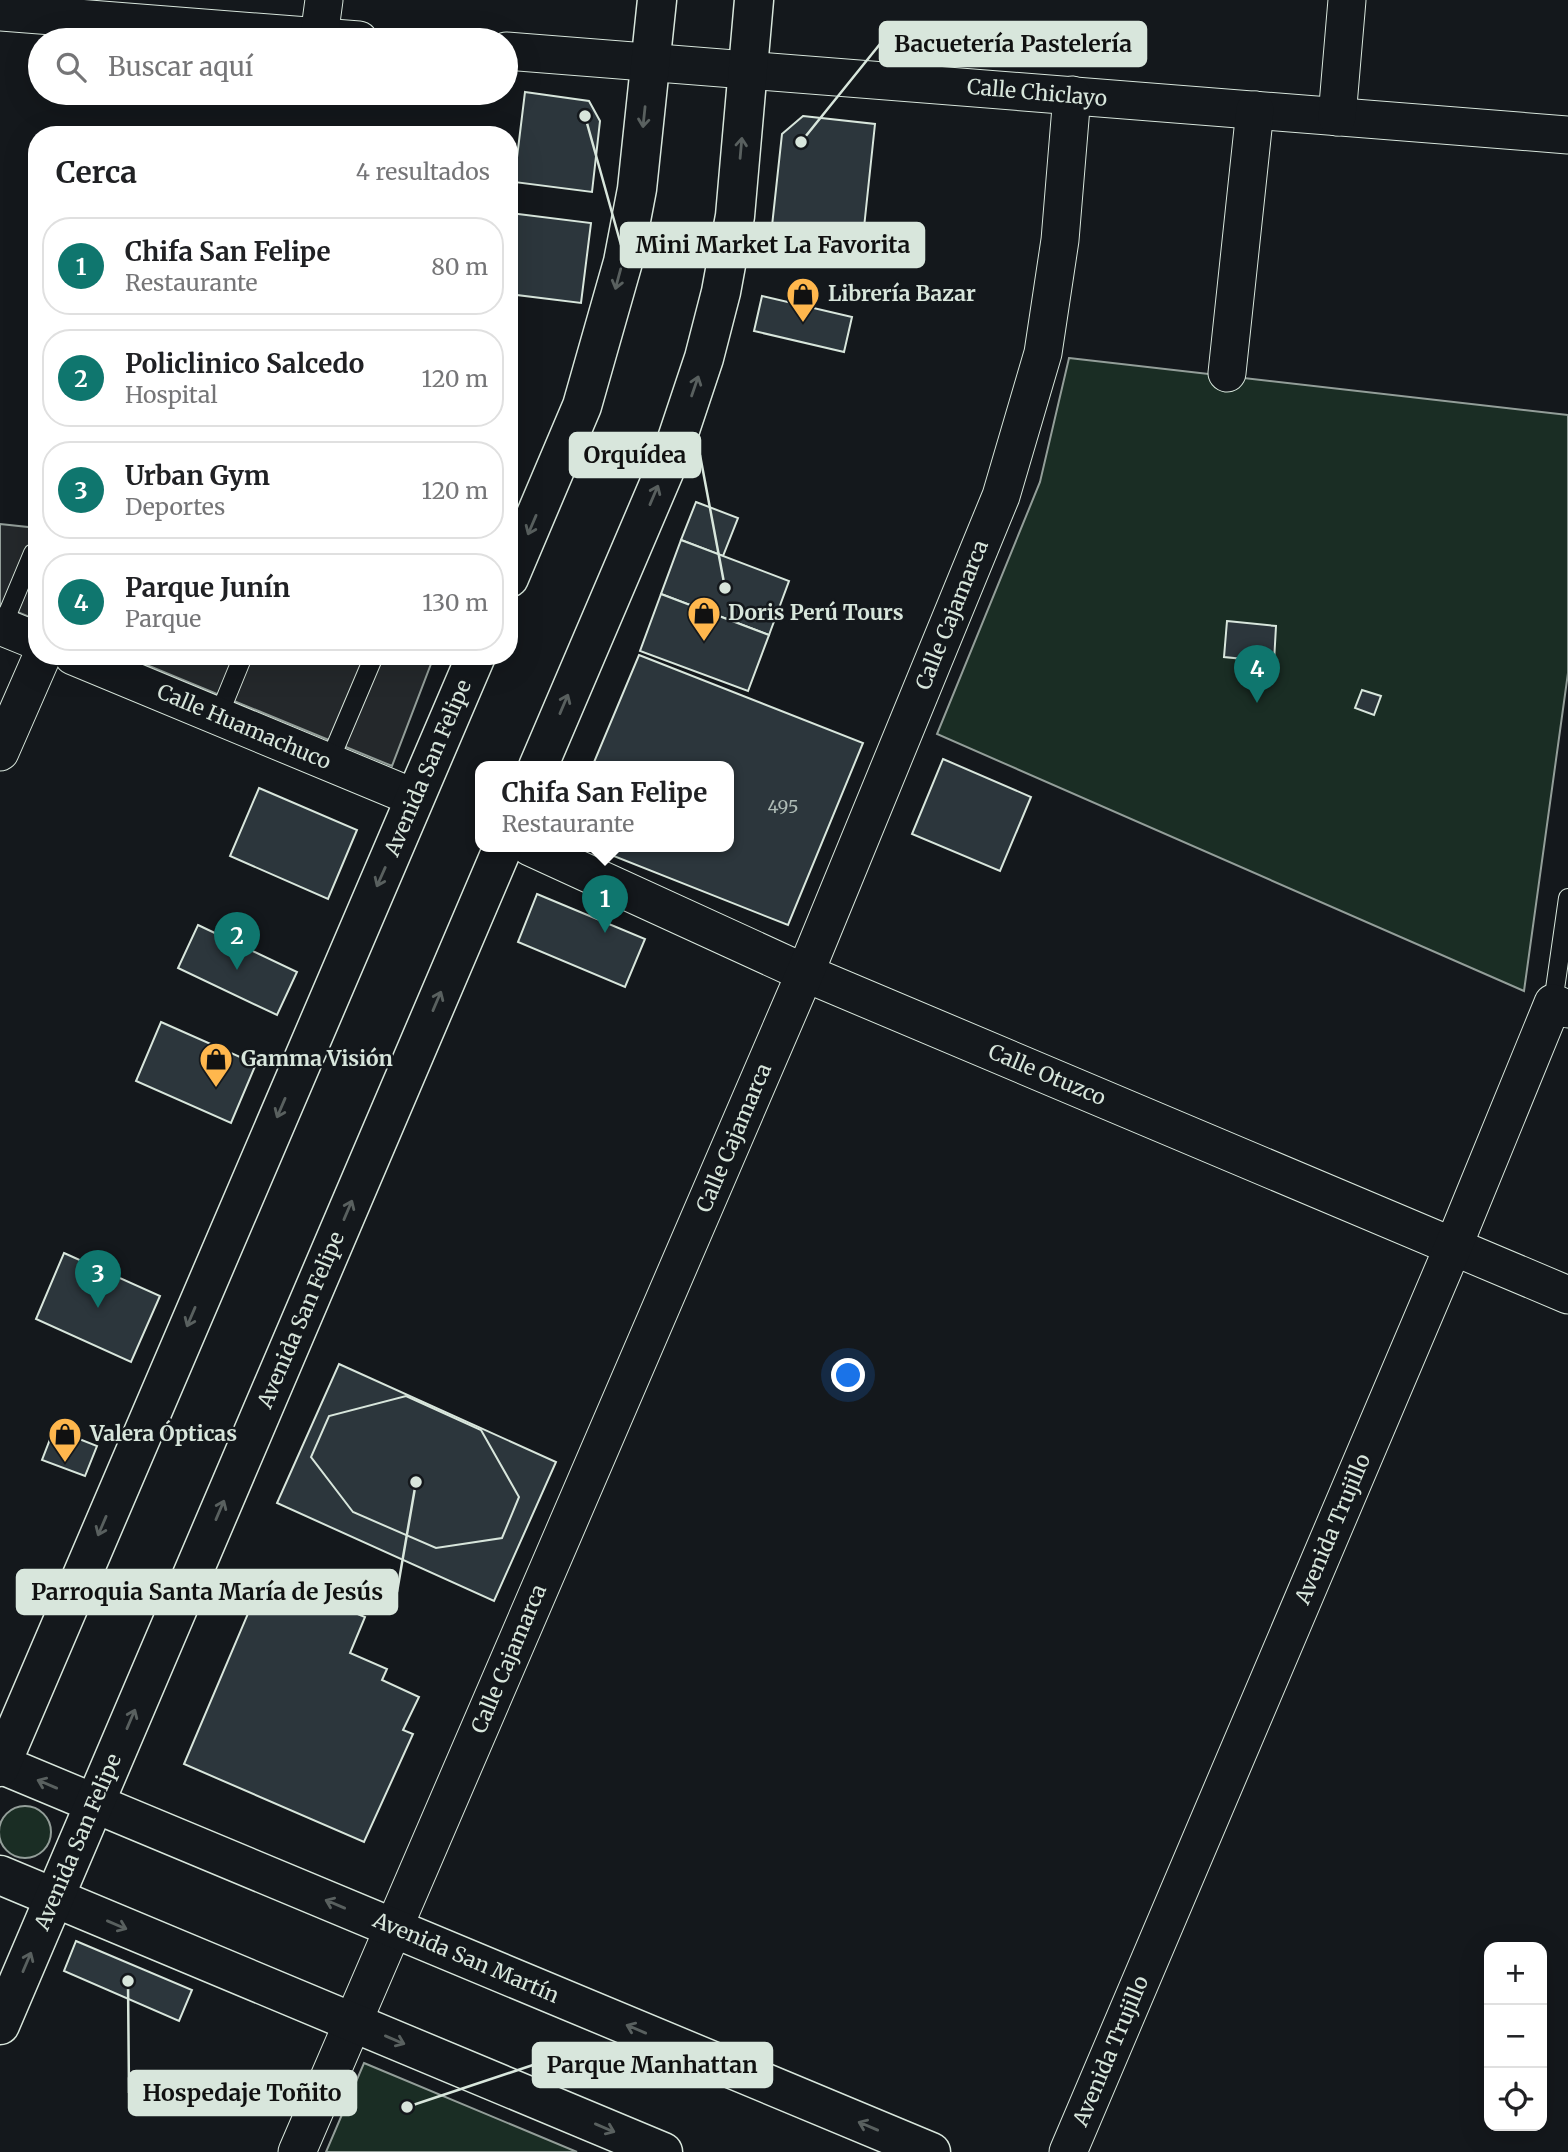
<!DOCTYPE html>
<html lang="es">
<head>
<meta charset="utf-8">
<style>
  :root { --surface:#fff; --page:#f2f2f2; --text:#202124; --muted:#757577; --line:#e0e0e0; --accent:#0f766e }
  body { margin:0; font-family:Merriweather,serif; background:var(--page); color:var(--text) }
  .controls { position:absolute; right:21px; bottom:21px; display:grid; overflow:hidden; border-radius:14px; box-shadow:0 7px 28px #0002 }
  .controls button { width:63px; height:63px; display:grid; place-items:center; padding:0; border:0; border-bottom:2px solid var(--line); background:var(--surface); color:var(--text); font:35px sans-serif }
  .you { position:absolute; left:849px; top:1376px; width:24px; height:24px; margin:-18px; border:5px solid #fff; border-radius:50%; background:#1a73e8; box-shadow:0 0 0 10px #1a73e833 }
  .badge { display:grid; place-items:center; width:46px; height:46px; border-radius:50%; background:var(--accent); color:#fff; font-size:23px; font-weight:700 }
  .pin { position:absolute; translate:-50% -58px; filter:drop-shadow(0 2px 4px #0008) }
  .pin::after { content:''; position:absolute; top:37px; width:24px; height:21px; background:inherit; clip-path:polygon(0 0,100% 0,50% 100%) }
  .popup { position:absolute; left:475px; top:761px; width:259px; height:91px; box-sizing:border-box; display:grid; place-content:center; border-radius:14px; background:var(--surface); filter:drop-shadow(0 2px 5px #0005); font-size:23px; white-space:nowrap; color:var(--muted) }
  .popup b { font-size:26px; color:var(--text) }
  .popup::after { content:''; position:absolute; left:50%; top:100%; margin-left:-14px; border:14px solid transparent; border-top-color:var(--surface) }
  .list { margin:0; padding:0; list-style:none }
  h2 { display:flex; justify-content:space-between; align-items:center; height:91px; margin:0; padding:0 28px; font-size:30px }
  h2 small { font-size:23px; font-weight:400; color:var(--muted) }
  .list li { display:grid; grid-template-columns:46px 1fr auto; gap:21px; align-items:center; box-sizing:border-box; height:98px; margin:0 14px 14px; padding:0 14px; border:2px solid var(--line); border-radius:28px }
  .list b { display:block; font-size:26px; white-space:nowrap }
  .list p { margin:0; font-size:23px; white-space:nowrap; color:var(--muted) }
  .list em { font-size:23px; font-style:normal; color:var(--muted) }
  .icon { flex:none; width:38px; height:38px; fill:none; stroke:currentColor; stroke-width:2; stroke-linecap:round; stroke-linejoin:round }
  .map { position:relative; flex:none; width:1568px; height:2152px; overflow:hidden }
  .search { position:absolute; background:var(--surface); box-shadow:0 7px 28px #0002; left:28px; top:28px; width:490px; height:77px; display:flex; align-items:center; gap:18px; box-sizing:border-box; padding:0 24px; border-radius:38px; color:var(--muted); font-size:26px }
  .panel { position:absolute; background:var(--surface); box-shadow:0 7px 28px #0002; left:28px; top:126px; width:490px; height:539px; border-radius:28px }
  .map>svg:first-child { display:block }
  .green { fill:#1a2d24; stroke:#939e99; stroke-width:2 }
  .parking { fill:#24282b; stroke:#939e99; stroke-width:2 }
  .building { fill:#2c363c; stroke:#d8e6dc; stroke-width:2 }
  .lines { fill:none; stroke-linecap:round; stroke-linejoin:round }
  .lane-casing { stroke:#d8e6dc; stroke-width:20 }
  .street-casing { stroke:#d8e6dc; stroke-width:39 }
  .secondary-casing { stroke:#d8e6dc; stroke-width:41 }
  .lane { stroke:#14181c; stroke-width:18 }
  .street { stroke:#14181c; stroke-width:37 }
  .secondary { stroke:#14181c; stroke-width:38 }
  .oneway { stroke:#59605f }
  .labels { text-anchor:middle; stroke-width:5; stroke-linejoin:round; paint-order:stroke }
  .number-label { font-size:18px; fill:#adbab4 }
  .street-label { font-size:21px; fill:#d8e6dc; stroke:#14181c }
  .poi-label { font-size:21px; font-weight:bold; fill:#d8e6dc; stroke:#14181c; text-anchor:start }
  .leader { fill:none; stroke:#d8e6dc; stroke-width:2.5 }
  .callout-dot { fill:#d8e6dc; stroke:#14181c; stroke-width:2.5 }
  .callout { fill:#d8e6dc; stroke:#d8e6dc; stroke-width:2.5 }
  .callout-label { font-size:23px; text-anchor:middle; font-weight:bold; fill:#111 }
</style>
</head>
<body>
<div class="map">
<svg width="1568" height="2152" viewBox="0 0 1568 2152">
  <rect width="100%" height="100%" fill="#14181c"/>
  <g class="green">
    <polygon points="1069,358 1568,415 1568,673 1524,991 937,734 1040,482"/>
    <circle cx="25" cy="1832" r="26"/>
    <polygon points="364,2063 577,2152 326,2152"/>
  </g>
  <g class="parking">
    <polygon points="0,524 37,528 37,620 0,605"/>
    <polygon points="125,656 434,656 392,766"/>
  </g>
  <g class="building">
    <polygon points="525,92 589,101 600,121 592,192 514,182"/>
    <polygon points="803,116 875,124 863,237 772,226 782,134"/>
    <polygon points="510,213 591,223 581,303 509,294"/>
    <polygon points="762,296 852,317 844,352 754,331"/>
    <polygon points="696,502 738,518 723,556 681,540"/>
    <polygon points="681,540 789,581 769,635 661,594"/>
    <polygon points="661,594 769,635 748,691 640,651"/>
    <polygon points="1227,621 1276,626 1274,662 1224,657"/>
    <polygon points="639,655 863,743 788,925 596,849 597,847 729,847 729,767 592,767"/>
    <polygon points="1362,690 1381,696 1374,715 1355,708"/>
    <polygon points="943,759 1031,797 1000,871 912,834"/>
    <polygon points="259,788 357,830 328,899 230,856"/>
    <polygon points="537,894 645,939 625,987 518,942"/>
    <polygon points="198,925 297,972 277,1015 178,968"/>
    <polygon points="161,1022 256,1064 231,1123 136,1081"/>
    <polygon points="64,1253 160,1296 131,1362 36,1319"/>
    <polygon points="339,1364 556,1462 494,1601 277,1503"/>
    <polygon points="406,1396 481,1430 519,1497 502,1538 436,1548 353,1512 311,1457 329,1416"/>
    <polygon points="54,1429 97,1446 85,1476 42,1460"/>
    <polygon points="264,1576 365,1617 350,1653 387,1669 382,1680 419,1697 403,1730 413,1734 364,1842 184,1764"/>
    <polygon points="76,1941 192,1990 179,2021 64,1971"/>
  </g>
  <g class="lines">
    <defs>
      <g id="lane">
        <polyline points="2,627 33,553"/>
        <polyline points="218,717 243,656"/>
        <polyline points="329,762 374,656"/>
        <polyline points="1553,1003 1568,898"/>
      </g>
      <g id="street">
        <polyline points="0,12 359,40"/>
        <polyline points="319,37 324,0"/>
        <polyline points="506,51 1568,135"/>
        <polyline points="1337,117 1347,0"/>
        <polyline points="1227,373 1255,110"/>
        <polyline points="0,626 37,641"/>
        <polyline points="73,656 415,798"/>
        <polyline points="0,752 42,656"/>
        <polyline points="530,847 805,973 1568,1295"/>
        <polyline points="297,2152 805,973 1001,496 1043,353 1060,240 1072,95"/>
        <polyline points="1068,2152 1453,1247 1553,1003 1568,1009"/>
      </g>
      <g id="secondary">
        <polyline points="509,578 582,406 623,262 637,189 657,0"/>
        <polyline points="538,767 673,451 704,358 721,292 735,216 754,0"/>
        <polyline points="0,1764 931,2152"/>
        <polyline points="0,1767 476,656"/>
        <polyline points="0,1875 663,2152"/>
        <polyline points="0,2025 503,847"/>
      </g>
    </defs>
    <use href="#lane" class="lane-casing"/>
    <use href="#street" class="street-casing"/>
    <use href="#secondary" class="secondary-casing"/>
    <use href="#lane" class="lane"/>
    <use href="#street" class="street"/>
    <use href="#secondary" class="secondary"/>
  </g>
  <defs><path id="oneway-shaft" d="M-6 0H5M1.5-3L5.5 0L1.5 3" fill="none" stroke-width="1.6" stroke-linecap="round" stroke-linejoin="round" transform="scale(1.75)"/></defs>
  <g class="oneway">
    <use href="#oneway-shaft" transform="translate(644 117) rotate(96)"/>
    <use href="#oneway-shaft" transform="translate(741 148) rotate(-85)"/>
    <use href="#oneway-shaft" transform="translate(618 279) rotate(105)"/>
    <use href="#oneway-shaft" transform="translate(695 386) rotate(-71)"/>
    <use href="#oneway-shaft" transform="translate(654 495) rotate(-67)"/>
    <use href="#oneway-shaft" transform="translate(532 525) rotate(113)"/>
    <use href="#oneway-shaft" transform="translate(564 704) rotate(-67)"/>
    <use href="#oneway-shaft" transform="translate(381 877) rotate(114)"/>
    <use href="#oneway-shaft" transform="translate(437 1001) rotate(-67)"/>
    <use href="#oneway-shaft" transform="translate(281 1108) rotate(113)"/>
    <use href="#oneway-shaft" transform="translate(348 1210) rotate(-67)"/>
    <use href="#oneway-shaft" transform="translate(191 1317) rotate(113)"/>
    <use href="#oneway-shaft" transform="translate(220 1510) rotate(-67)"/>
    <use href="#oneway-shaft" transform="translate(102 1526) rotate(113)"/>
    <use href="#oneway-shaft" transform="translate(131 1719) rotate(-67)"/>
    <use href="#oneway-shaft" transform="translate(47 1784) rotate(-157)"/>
    <use href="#oneway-shaft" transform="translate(335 1904) rotate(-157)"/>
    <use href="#oneway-shaft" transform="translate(117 1925) rotate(23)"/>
    <use href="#oneway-shaft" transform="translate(27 1962) rotate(-67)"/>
    <use href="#oneway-shaft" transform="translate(636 2029) rotate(-157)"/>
    <use href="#oneway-shaft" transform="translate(395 2040) rotate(23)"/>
    <use href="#oneway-shaft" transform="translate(868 2126) rotate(-157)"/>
    <use href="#oneway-shaft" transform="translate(605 2128) rotate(23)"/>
  </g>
  <defs>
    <symbol id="shop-pin" viewBox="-11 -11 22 30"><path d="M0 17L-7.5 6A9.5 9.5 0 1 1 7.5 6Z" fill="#ffb74d" stroke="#14181c"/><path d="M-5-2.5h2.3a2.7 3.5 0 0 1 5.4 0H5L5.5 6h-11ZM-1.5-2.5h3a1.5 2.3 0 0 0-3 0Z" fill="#111"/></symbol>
  </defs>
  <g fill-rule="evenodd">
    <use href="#shop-pin" x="784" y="275" width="38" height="52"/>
    <use href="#shop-pin" x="685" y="594" width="38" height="52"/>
    <use href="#shop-pin" x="197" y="1040" width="38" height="52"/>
    <use href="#shop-pin" x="46" y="1415" width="38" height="52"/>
  </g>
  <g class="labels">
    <g class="number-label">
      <text x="783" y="813">495</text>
    </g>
    <g class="street-label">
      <text transform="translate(1037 93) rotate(5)" y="7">Calle Chiclayo</text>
      <text transform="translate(952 615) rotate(-68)" y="7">Calle Cajamarca</text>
      <text transform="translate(244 727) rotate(23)" y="7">Calle Huamachuco</text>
      <text transform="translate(428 768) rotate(-67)" y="7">Avenida San Felipe</text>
      <text transform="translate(1047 1075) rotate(23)" y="7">Calle Otuzco</text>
      <text transform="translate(734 1138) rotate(-67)" y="7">Calle Cajamarca</text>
      <text transform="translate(301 1320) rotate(-67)" y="7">Avenida San Felipe</text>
      <text transform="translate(1333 1529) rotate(-67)" y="7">Avenida Trujillo</text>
      <text transform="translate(509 1659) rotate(-67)" y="7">Calle Cajamarca</text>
      <text transform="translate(78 1842) rotate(-67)" y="7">Avenida San Felipe</text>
      <text transform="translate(466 1958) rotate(23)" y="7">Avenida San Martín</text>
      <text transform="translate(1111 2051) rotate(-67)" y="7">Avenida Trujillo</text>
    </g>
    <g class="poi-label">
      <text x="828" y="301">Librería Bazar</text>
      <text x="728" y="620">Doris Perú Tours</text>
      <text x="241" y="1066">Gamma Visión</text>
      <text x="90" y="1441">Valera Ópticas</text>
    </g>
  </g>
  <path class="leader" d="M801 142L880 44M585 116L621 245M725 588L700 455M416 1482L397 1592M407 2107L533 2065M128 1981L129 2093"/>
  <g class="callout-dot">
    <circle cx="801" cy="142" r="7"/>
    <circle cx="585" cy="116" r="7"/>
    <circle cx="725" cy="588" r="7"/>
    <circle cx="416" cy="1482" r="7"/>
    <circle cx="407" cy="2107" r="7"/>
    <circle cx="128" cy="1981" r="7"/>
  </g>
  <g class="callout">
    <rect x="880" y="22" width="266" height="44" rx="7"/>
    <rect x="621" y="223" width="303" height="44" rx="7"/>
    <rect x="570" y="433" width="130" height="44" rx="7"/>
    <rect x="17" y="1570" width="380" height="44" rx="7"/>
    <rect x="533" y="2043" width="239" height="44" rx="7"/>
    <rect x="129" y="2071" width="227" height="44" rx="7"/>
  </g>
  <g class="callout-label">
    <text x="1013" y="52">Bacuetería Pastelería</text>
    <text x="773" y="253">Mini Market La Favorita</text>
    <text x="635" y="463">Orquídea</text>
    <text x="207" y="1600">Parroquia Santa María de Jesús</text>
    <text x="652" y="2073">Parque Manhattan</text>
    <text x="242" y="2101">Hospedaje Toñito</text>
  </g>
</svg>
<div class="controls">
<button>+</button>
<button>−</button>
<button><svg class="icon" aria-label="locate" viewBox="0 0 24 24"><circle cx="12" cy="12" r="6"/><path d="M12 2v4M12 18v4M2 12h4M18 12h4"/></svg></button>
</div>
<div class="you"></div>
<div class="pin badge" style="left:605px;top:933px">1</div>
<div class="popup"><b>Chifa San Felipe</b>Restaurante</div>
<div class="pin badge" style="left:237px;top:970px">2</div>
<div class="pin badge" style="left:98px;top:1308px">3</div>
<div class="pin badge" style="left:1257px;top:703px">4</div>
<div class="search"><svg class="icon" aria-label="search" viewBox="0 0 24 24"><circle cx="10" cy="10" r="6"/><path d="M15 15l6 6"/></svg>Buscar aquí</div>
<section class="panel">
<h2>Cerca<small>4 resultados</small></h2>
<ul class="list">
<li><span class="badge">1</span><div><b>Chifa San Felipe</b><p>Restaurante</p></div><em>80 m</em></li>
<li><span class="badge">2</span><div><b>Policlinico Salcedo</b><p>Hospital</p></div><em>120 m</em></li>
<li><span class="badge">3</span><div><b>Urban Gym</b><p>Deportes</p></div><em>120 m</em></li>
<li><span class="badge">4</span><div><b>Parque Junín</b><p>Parque</p></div><em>130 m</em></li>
</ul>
</section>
</div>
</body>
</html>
